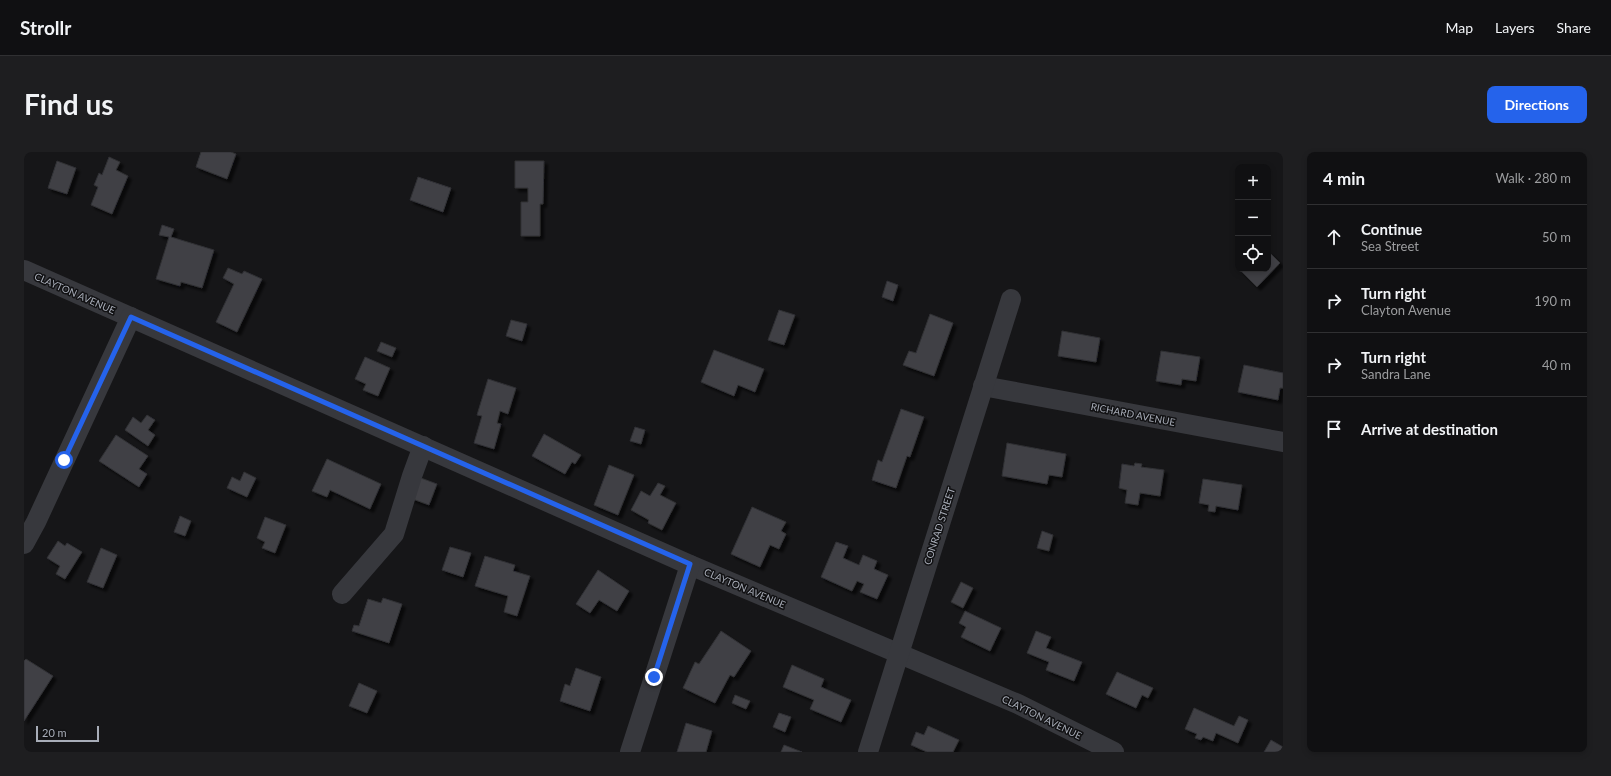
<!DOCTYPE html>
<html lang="en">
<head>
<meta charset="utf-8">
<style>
  :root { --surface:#101012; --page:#1e1e20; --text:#f1f3f6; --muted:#9c9d9f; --line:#303032; --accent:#2563eb }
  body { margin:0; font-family:Lato,sans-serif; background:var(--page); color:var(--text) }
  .controls { position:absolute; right:12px; top:12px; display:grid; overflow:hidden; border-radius:8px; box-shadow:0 2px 6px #0003 }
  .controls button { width:36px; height:36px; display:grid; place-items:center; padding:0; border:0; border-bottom:1px solid var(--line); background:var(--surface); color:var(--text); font:20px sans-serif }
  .scale { position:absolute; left:12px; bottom:10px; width:63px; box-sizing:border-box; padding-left:4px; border:2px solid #a8adb8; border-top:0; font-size:11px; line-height:14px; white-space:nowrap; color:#a8adb8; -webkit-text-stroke:3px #111113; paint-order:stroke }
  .stop { position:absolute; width:12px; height:12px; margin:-9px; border:3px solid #2563eb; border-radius:50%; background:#fff }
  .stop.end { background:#2563eb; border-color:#fff; box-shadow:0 1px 4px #0008 }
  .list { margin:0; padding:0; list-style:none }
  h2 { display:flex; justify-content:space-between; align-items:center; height:52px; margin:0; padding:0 16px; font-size:17px }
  h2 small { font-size:13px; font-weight:400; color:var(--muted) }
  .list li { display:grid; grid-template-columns:26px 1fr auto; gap:12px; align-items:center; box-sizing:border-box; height:64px; padding:0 16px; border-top:1px solid var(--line) }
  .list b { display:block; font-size:15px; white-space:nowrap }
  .list p { margin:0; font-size:13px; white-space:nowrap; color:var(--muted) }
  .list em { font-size:13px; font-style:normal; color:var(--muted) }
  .icon { flex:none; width:22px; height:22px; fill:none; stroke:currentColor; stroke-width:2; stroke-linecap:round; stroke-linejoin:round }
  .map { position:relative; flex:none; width:1259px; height:600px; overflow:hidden; border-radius:8px }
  header { display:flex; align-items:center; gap:24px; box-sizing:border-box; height:56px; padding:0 20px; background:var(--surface); border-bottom:1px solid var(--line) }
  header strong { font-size:19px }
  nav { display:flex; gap:22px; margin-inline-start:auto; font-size:14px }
  .intro { display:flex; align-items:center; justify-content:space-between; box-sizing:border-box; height:96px; padding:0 24px }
  h1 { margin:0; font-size:28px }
  .button { padding:10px 18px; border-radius:8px; background:var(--accent); color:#fff; font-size:14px; font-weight:700 }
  main { display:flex; gap:24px; padding:0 24px }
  aside { flex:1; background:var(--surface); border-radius:8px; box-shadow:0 2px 6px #0003 }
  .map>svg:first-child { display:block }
  .building { fill:#404145; stroke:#303034; filter:url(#shadow) }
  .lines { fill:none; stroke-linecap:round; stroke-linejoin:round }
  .minor { stroke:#37383d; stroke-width:20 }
  .route { stroke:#2563eb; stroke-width:5 }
  .labels { text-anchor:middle; stroke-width:3; stroke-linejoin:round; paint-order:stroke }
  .street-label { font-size:10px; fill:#a8adb8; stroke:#111113 }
</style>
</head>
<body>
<header>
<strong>Strollr</strong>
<nav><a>Map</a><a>Layers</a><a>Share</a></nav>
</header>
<div class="intro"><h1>Find us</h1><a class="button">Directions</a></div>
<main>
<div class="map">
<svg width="1259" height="600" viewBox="0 0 1259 600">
  <defs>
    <filter id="shadow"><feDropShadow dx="3.5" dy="3.5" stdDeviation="1" flood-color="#0009"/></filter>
  </defs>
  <rect width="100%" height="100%" fill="#161618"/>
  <g class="building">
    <polygon points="177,0 207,0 212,2 203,27 172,15"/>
    <polygon points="85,5 96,10 92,18 104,24 88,62 67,53 74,35 70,33 75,21 78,23"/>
    <polygon points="33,9 52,16 43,42 24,36"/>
    <polygon points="491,9 520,9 519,52 516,52 516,84 497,84 497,50 504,50 504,36 491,36"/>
    <polygon points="394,25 427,36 419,60 386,48"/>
    <polygon points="138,73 150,77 147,85 190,98 178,136 157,130 156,134 132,127 145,85 135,83"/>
    <polygon points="1244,99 1256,111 1233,135 1216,118 1244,117"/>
    <polygon points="204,116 218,122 220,119 238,127 213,180 192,170 210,132 199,126"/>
    <polygon points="863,129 874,133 869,149 858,145"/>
    <polygon points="755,158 771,163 760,193 744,188"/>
    <polygon points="906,162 929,171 910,224 879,213 885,199 892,201"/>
    <polygon points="487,168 503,172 498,189 482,184"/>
    <polygon points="1038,179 1076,186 1072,210 1034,204"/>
    <polygon points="357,190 372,196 368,205 353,199"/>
    <polygon points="690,198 740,217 731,240 714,233 710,244 677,230"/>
    <polygon points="1137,199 1176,205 1172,229 1158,227 1157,233 1132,229"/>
    <polygon points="341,205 366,216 354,244 339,238 342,232 331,227"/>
    <polygon points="1220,213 1259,221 1259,236 1256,236 1254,248 1214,240"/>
    <polygon points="464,227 492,236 484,262 476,259 473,271 477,272 470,297 450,291 458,264 453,263"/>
    <polygon points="877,257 900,265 886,305 883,304 872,336 848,328 854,308 858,310"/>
    <polygon points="123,263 131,268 124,278 131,283 124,294 101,278 109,265 117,271"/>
    <polygon points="611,275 621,278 617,292 606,289"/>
    <polygon points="520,282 557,303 551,312 548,310 541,322 508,304"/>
    <polygon points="92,283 124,304 115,317 123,322 115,335 75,309"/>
    <polygon points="983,291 1042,302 1038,325 1025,323 1023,332 978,324"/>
    <polygon points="303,307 357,332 346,357 306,338 303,345 288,339"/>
    <polygon points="1111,311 1118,312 1117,315 1140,318 1136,344 1116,341 1114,353 1101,351 1103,338 1095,336 1098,312 1110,314"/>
    <polygon points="585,313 610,323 594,363 570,353"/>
    <polygon points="220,320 232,326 223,345 203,336 208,325 216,329"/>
    <polygon points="394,325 413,332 405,353 386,346"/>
    <polygon points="1179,327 1218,333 1214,358 1192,354 1191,360 1184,359 1185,353 1175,351"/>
    <polygon points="634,331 641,334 636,343 652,351 638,378 624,371 625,368 607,358 617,339 626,344"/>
    <polygon points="728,355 762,370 757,379 762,382 755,397 746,393 736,415 707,402"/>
    <polygon points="156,364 167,369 161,384 150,380"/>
    <polygon points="241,365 262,373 251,401 238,396 241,390 233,386"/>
    <polygon points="1018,379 1029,383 1025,399 1013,396"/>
    <polygon points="34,389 41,394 43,391 58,400 41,427 32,422 36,414 23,406"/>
    <polygon points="812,390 824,394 819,406 835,413 839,403 853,409 850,417 864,423 853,447 836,440 840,432 833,429 828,439 797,425"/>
    <polygon points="426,395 447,401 439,425 418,418"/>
    <polygon points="77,396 93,403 79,436 63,430"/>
    <polygon points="461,404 491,413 489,419 506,424 493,464 480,460 484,444 451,434"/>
    <polygon points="574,418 605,439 593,459 575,448 566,461 552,452"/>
    <polygon points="937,430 949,436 939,456 927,450"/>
    <polygon points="359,446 378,452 365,491 328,479 330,473 335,474 344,447 357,451"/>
    <polygon points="941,459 977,476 966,499 937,485 942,475 935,471"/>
    <polygon points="697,479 727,499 710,525 706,523 691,551 659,536 671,510 675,512"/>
    <polygon points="1012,479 1027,485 1022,496 1058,510 1050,529 1022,518 1025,510 1003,501"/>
    <polygon points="2,507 29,524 0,569 0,509"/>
    <polygon points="768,513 800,527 797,535 827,548 817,570 786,557 790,548 759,535"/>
    <polygon points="552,516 577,525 566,559 536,549 541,532 546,534"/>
    <polygon points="1093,520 1129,536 1124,546 1118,543 1112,556 1082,542"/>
    <polygon points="335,531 353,539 343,561 325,554"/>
    <polygon points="711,543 726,549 722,557 708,551"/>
    <polygon points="1170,556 1210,574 1215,564 1224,568 1214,591 1192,581 1189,589 1179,585 1177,588 1171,586 1173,582 1161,577"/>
    <polygon points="755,561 767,565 761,580 749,575"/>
    <polygon points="662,571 688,579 682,600 653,600"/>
    <polygon points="904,574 935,588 929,600 903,600 887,593 892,580 900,583"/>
    <polygon points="1247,588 1259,595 1259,600 1240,600"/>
    <polygon points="760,593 778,600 757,600"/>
  </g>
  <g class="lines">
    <g class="minor">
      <polyline points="0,118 666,413 994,552 1090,600"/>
      <polyline points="959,234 1259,290"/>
      <polyline points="0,392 12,370 107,165"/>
      <polyline points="318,442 370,382 388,324 399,294"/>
      <polyline points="606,600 666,413"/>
      <polyline points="844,600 987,147"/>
    </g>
  </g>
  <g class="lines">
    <polyline class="route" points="40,308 107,165 666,412 630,525"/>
  </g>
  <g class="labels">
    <g class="street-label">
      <text transform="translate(51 141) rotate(24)" y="4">CLAYTON AVENUE</text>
      <text transform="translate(1109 262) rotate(11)" y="4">RICHARD AVENUE</text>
      <text transform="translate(915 374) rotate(-72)" y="4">CONRAD STREET</text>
      <text transform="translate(721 436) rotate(23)" y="4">CLAYTON AVENUE</text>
      <text transform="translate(1018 565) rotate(26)" y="4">CLAYTON AVENUE</text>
    </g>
  </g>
</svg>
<div class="controls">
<button>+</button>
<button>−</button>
<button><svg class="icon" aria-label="locate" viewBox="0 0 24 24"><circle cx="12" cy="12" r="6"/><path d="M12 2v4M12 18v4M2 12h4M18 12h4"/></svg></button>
</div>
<div class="scale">20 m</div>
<div class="stop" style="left:40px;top:308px"></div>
<div class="stop end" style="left:630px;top:525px"></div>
</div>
<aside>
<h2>4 min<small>Walk · 280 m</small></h2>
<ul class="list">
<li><svg class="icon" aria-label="ahead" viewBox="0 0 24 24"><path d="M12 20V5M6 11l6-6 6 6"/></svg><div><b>Continue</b><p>Sea Street</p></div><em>50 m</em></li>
<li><svg class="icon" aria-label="right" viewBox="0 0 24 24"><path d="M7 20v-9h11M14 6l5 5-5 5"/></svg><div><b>Turn right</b><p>Clayton Avenue</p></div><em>190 m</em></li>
<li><svg class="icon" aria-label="right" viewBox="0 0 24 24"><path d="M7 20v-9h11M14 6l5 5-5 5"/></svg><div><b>Turn right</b><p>Sandra Lane</p></div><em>40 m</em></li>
<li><svg class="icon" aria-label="arrive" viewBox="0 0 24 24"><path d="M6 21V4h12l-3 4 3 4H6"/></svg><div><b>Arrive at destination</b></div></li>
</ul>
</aside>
</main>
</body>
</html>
